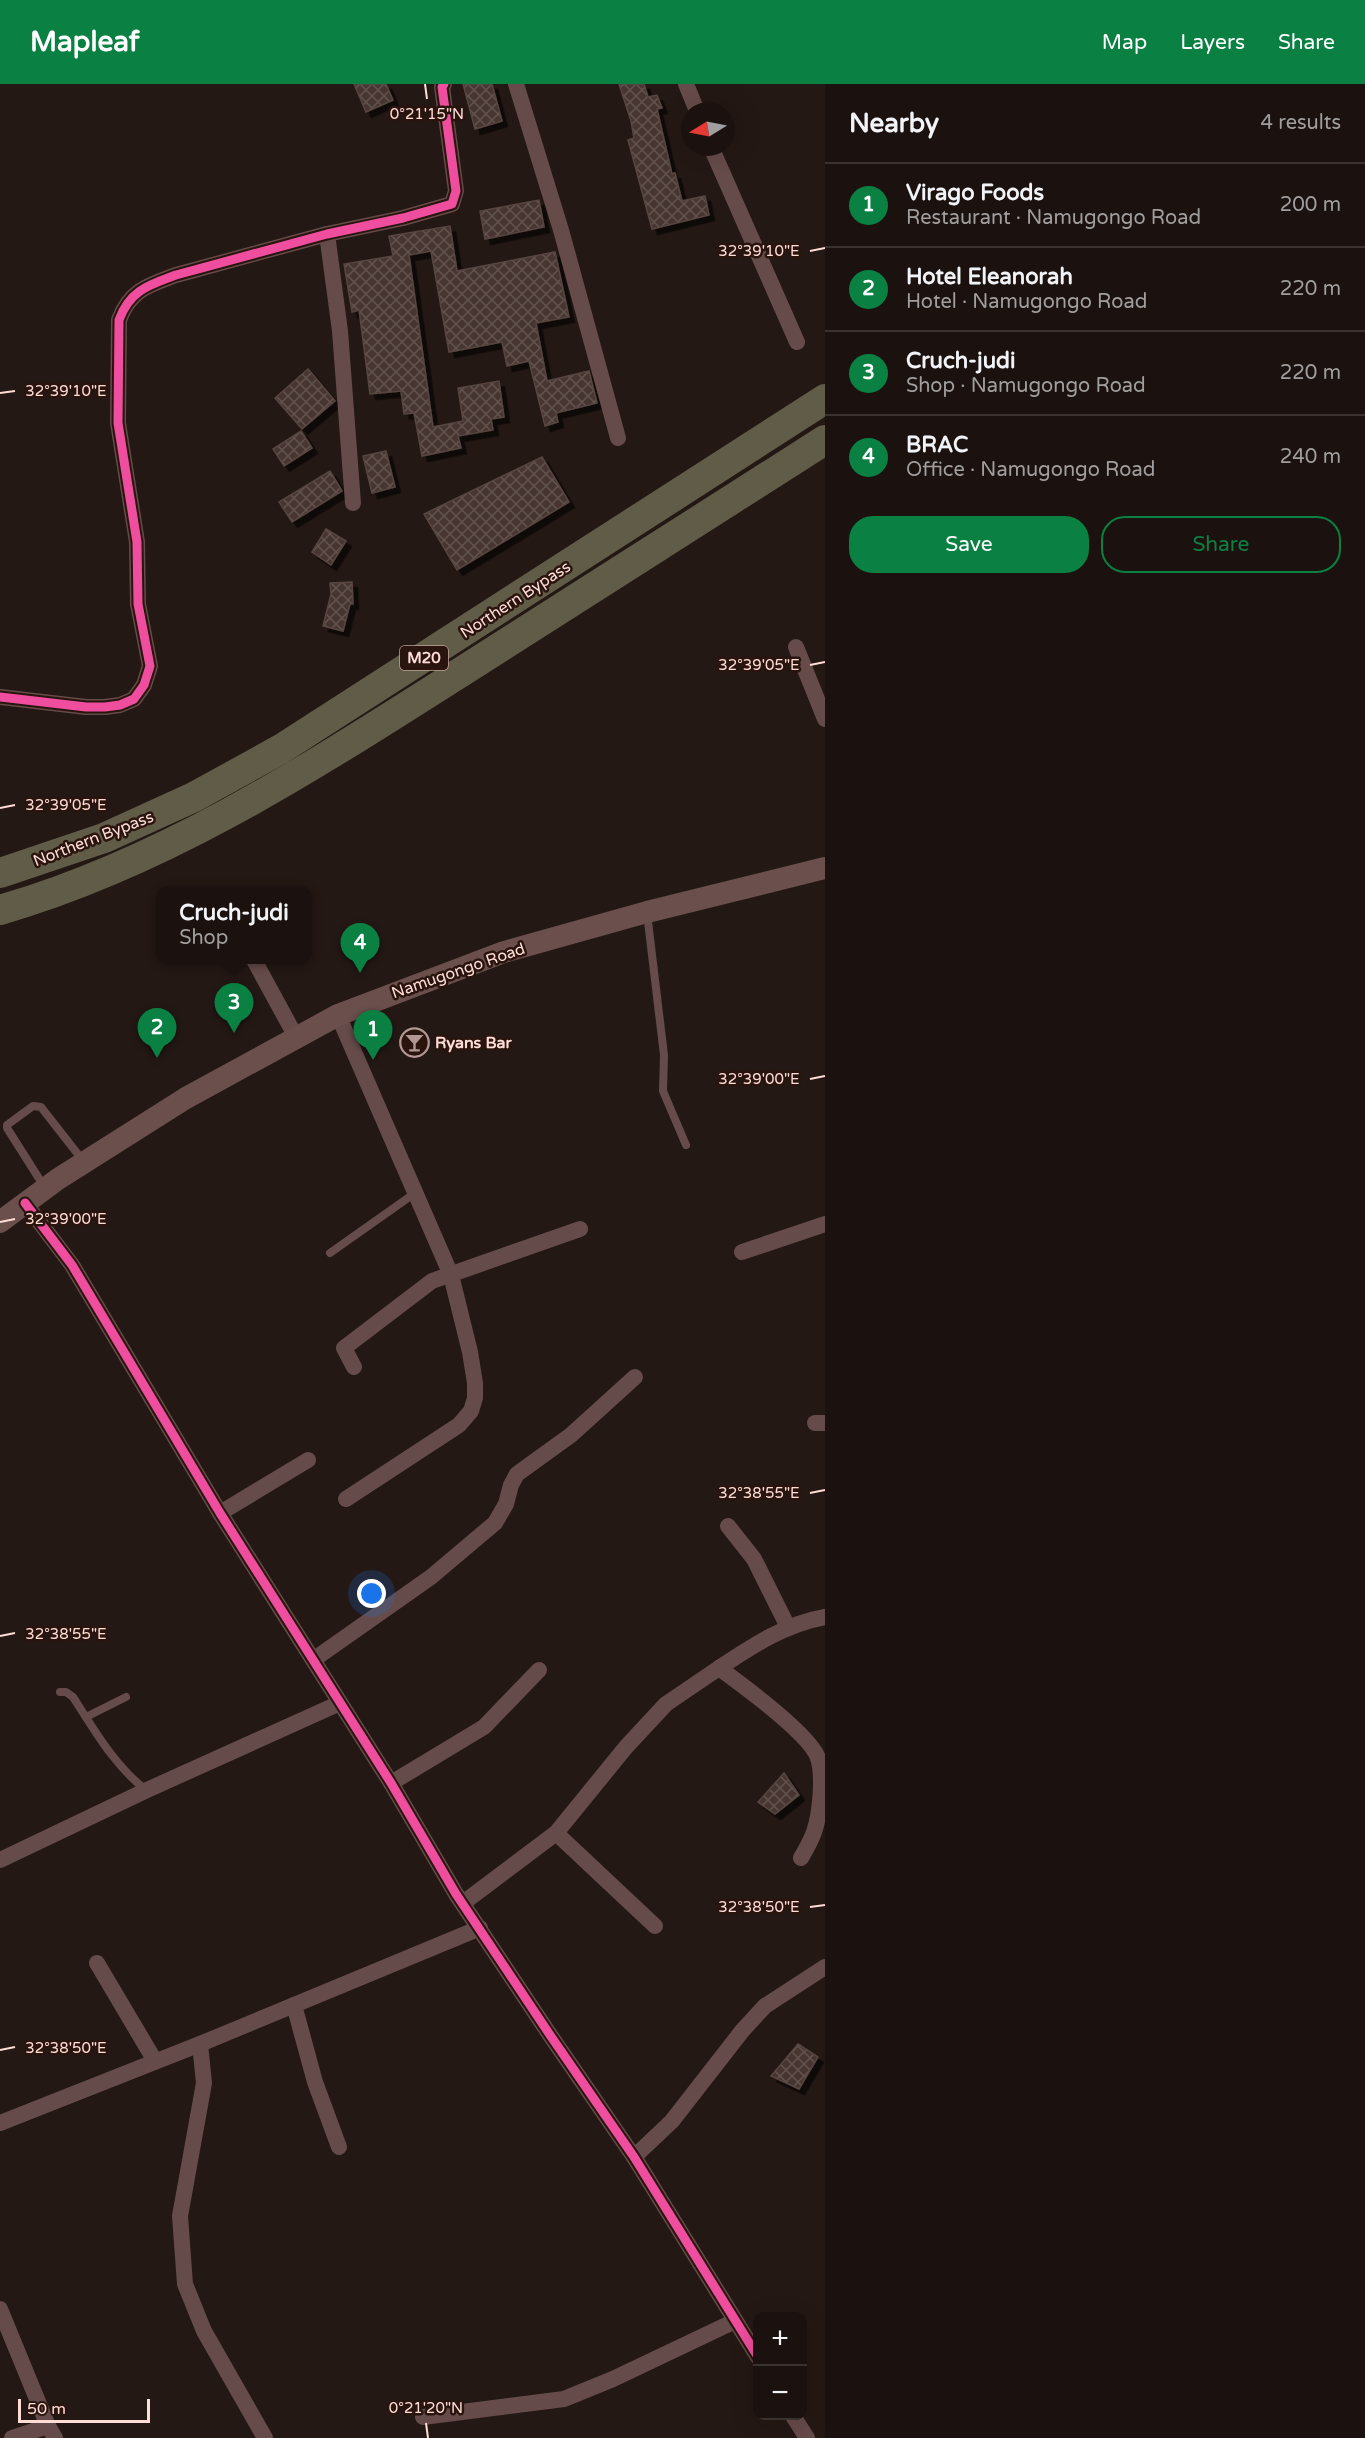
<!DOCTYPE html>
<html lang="en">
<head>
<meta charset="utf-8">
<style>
  :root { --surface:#1b120f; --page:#241b18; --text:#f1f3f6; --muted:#a09e9e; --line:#39322f; --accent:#0b8043 }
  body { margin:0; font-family:"Varela Round",sans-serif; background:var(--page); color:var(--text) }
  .controls { position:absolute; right:18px; bottom:18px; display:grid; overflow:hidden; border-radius:12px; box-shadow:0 6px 24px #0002 }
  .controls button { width:54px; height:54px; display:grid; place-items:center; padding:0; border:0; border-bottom:2px solid var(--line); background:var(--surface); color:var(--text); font:30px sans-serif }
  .compass { position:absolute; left:681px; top:18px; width:54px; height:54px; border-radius:50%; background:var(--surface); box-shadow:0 6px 24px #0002; rotate:260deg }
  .scale { position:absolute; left:18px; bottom:15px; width:132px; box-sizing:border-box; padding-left:6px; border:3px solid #ffddd7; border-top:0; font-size:16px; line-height:21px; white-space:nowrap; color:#ffddd7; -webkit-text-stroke:4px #2a140e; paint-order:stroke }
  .you { position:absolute; left:372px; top:1510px; width:21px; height:21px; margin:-15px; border:4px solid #fff; border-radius:50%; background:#1a73e8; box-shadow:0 0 0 9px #1a73e833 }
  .badge { display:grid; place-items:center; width:39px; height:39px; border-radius:50%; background:var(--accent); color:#fff; font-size:20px; font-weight:700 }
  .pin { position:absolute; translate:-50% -50px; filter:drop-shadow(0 2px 3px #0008) }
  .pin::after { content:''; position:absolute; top:32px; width:21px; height:18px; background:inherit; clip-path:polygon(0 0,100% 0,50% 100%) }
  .popup { position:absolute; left:156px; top:802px; width:156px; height:78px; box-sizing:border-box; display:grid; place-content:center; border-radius:12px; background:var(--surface); filter:drop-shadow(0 2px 4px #0005); font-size:20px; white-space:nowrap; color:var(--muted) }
  .popup b { font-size:22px; color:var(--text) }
  .popup::after { content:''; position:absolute; left:50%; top:100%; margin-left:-12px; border:12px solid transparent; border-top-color:var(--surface) }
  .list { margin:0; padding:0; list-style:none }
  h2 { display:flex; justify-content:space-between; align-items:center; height:78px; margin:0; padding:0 24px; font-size:26px }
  h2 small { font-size:20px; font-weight:400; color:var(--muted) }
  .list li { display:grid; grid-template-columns:39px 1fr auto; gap:18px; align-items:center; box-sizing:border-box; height:84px; padding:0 24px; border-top:2px solid var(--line) }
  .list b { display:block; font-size:22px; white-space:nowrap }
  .list p { margin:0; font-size:20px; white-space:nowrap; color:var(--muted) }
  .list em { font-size:20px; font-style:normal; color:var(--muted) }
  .actions { display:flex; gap:12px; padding:18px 24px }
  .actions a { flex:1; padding:14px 0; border:2px solid var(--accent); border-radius:24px; text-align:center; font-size:21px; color:var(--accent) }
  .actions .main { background:var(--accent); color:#fff }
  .map { position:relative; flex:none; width:825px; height:2354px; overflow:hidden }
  header { display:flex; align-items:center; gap:36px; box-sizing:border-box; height:84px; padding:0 30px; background:var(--accent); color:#fff }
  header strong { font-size:28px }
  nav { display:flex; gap:33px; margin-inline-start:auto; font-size:21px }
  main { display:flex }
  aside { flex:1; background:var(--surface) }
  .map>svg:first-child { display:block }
  .building { fill:url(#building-cross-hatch); stroke:#57453f; stroke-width:1.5; filter:url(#shadow) }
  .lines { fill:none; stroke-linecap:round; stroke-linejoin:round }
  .lane { stroke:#654b49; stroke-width:8 }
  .street { stroke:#654b49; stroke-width:16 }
  .secondary { stroke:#6a4f4c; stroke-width:22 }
  .highway { stroke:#615c48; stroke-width:30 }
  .cycleway-casing { stroke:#2a140e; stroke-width:13 }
  .cycleway { stroke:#ef4d9e; stroke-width:9 }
  .ticks { fill:none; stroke:#ffddd7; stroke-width:2 }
  .labels { text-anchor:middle; stroke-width:5; stroke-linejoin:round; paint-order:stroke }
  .shield { fill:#2a140e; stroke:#bfa19b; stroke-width:1.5 }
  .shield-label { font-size:15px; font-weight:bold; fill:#ffddd7 }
  .street-label { font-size:16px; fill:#ffddd7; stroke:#2a140e }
  .poi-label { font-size:16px; font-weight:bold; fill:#ffddd7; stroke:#2a140e; text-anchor:start }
  .ticks-label { font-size:15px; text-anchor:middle; fill:#ffddd7; stroke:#2a140e; stroke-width:5; stroke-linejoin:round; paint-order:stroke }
</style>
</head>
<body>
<header>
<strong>Mapleaf</strong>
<nav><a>Map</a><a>Layers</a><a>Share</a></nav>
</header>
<main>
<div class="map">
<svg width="825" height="2354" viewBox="0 0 825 2354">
  <defs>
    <pattern id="building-cross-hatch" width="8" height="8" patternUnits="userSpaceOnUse" patternTransform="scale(1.5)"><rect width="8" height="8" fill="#463632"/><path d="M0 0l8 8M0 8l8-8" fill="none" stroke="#62534f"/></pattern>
    <filter id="shadow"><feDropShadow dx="5.5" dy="5.5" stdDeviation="0" flood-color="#0009"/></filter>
  </defs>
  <rect width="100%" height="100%" fill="#241814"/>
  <g class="building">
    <polygon points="354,0 386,0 393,16 366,28"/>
    <polygon points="463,0 492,0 502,37 475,45"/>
    <polygon points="619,0 644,0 648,13 657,11 662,24 657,25 672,90 675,89 682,117 705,112 709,131 652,145 628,56 634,54 631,37"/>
    <polygon points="539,116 544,143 485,155 480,127"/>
    <polygon points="450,142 457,187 555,168 569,233 536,239 547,297 589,287 597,319 556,329 558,338 545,342 529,277 507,282 502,258 449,268 431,167 409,171 433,343 463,337 458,304 499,297 504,333 491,335 493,346 458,352 461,364 422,372 414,329 404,330 401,307 370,310 359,226 352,228 344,180 393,172 389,152"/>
    <polygon points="308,285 335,317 302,345 275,314"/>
    <polygon points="301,347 312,364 284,382 273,365"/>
    <polygon points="386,367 395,403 372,409 363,372"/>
    <polygon points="542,373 569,418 457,486 424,430"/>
    <polygon points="330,387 342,407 292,438 279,418"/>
    <polygon points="326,445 346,457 331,481 312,468"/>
    <polygon points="352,498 353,520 350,520 343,547 323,542 331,510 330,499"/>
    <polygon points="784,1689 799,1711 775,1730 758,1718"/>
    <polygon points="798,1960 818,1973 799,2005 771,1992"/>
  </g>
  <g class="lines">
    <g class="lane">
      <polyline points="647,829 664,971 663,1007 686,1061"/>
      <polyline points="45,1104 7,1044 7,1041 33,1022 41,1023 84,1078"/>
      <polyline points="330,1169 415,1109"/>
      <path d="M60 1608H66L73 1613C95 1647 114 1681 146 1706"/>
      <polyline points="86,1633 126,1613"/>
    </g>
    <g class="street">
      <polyline points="516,0 561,146 618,354"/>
      <polyline points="686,0 697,27"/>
      <polyline points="711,63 797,258"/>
      <polyline points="327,150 340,247 353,419"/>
      <polyline points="796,563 825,635"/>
      <path d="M0 613 86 623H105L120 621 134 615 144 601 150 582 138 520 137 458 118 339 119 236C130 206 149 201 176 191L327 150 403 134 452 120 456 107 442 3 444 0"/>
      <polyline points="254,876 296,953"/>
      <polyline points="338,931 451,1191 470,1268 475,1299 475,1314 471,1327 459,1341 346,1415"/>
      <polyline points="25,1119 72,1181 220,1429 391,1699 456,1810 550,1951 634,2073 758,2273"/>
      <polyline points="742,1168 825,1140"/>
      <polyline points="354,1283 344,1264 432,1197 580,1145"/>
      <polyline points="815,1339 825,1339"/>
      <polyline points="220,1429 308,1376"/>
      <polyline points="728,1442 754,1475 788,1543"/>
      <polyline points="313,1576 431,1493 495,1439 506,1420 511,1401 517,1390 571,1351 635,1293"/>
      <path d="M719 1584C752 1562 785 1540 825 1533"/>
      <polyline points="391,1699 484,1643 539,1586"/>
      <polyline points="556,1749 655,1842"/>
      <polyline points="0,1776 147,1706 340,1619"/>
      <path d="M463 1819 556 1749 626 1663 666 1620 719 1584C741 1600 810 1650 818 1674 824 1692 820 1731 814 1748 811 1757 806 1765 801 1774"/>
      <polyline points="97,1879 155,1977"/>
      <polyline points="294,1921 315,1998 339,2063"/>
      <polyline points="200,1960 204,1999 180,2132 185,2200 204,2247 265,2354"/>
      <polyline points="0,2039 200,1960 480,1844"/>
      <polyline points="634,2073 672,2037 742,1947 765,1922 825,1883"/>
      <polyline points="0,2225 48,2342 55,2354"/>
      <polyline points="793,2332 807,2354"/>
      <polyline points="423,2333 564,2315 613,2295 735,2237"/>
      <polyline points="12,2354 48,2342"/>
    </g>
    <polyline class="secondary" points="0,1138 58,1095 186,1014 338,931 504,868 647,828 825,784"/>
    <g class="highway">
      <polyline points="0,789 104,754 194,713 281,665 825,315"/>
      <path d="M0 826C166 778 313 682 458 590 580 512 703 434 825 356"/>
    </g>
    <defs>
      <g id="cycleway">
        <path d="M0 613 86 623H105L120 621 134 615 144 601 150 582 138 520 137 458 118 339 119 236C130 206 149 201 176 191L327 150 403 134 452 120 456 107 442 3 444 0"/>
        <polyline points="25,1119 72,1181 220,1429 391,1699 456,1810 550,1951 634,2073 758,2273"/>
      </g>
    </defs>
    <use href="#cycleway" class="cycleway-casing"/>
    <use href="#cycleway" class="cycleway"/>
  </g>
  <path class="ticks" d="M425 0 427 15M810 167 825 164M0 309 15 307M810 581 825 578M0 724 15 721M810 995 825 992M0 1138 15 1135M810 1409 825 1406M0 1552 15 1549M810 1823 825 1821M0 1966 15 1963M426 2339 428 2354"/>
  <defs>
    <symbol id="bar-ring" viewBox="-11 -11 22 22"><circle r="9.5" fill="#2a140e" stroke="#b29893" stroke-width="1.5"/><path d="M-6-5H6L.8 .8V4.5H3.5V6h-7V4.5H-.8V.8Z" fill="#b29893"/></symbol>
  </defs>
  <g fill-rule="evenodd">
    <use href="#bar-ring" x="398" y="942" width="33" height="33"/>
  </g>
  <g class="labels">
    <rect class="shield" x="400" y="562" width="48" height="24" rx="4.5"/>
    <g class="shield-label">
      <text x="424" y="579">M20</text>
    </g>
    <g class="street-label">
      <text transform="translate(515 515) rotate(-33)" y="6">Northern Bypass</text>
      <text transform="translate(93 754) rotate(-21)" y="6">Northern Bypass</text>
      <text transform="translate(458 886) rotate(-19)" y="6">Namugongo Road</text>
    </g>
    <g class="poi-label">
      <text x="435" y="964">Ryans Bar</text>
    </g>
  </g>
  <g class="ticks-label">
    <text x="427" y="35">0°21'15"N</text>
    <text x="759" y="172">32°39'10"E</text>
    <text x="66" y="312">32°39'10"E</text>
    <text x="759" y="586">32°39'05"E</text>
    <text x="66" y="726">32°39'05"E</text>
    <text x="759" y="1000">32°39'00"E</text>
    <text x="66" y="1140">32°39'00"E</text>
    <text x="759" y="1414">32°38'55"E</text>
    <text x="66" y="1555">32°38'55"E</text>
    <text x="759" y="1828">32°38'50"E</text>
    <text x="66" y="1969">32°38'50"E</text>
    <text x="426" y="2329">0°21'20"N</text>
  </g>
</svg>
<div class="controls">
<button>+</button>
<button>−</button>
</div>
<svg class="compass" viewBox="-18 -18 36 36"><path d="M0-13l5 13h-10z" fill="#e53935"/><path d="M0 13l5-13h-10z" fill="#a09e9e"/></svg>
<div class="scale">50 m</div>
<div class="you"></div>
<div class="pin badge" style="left:373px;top:976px">1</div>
<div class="pin badge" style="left:157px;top:974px">2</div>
<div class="pin badge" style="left:234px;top:949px">3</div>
<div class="popup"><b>Cruch-judi</b>Shop</div>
<div class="pin badge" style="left:360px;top:889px">4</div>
</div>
<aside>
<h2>Nearby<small>4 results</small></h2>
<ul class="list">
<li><span class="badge">1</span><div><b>Virago Foods</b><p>Restaurant · Namugongo Road</p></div><em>200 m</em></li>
<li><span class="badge">2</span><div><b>Hotel Eleanorah</b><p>Hotel · Namugongo Road</p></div><em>220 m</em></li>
<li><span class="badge">3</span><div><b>Cruch-judi</b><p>Shop · Namugongo Road</p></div><em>220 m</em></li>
<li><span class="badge">4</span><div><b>BRAC</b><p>Office · Namugongo Road</p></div><em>240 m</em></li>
</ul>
<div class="actions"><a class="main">Save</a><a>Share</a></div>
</aside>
</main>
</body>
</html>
